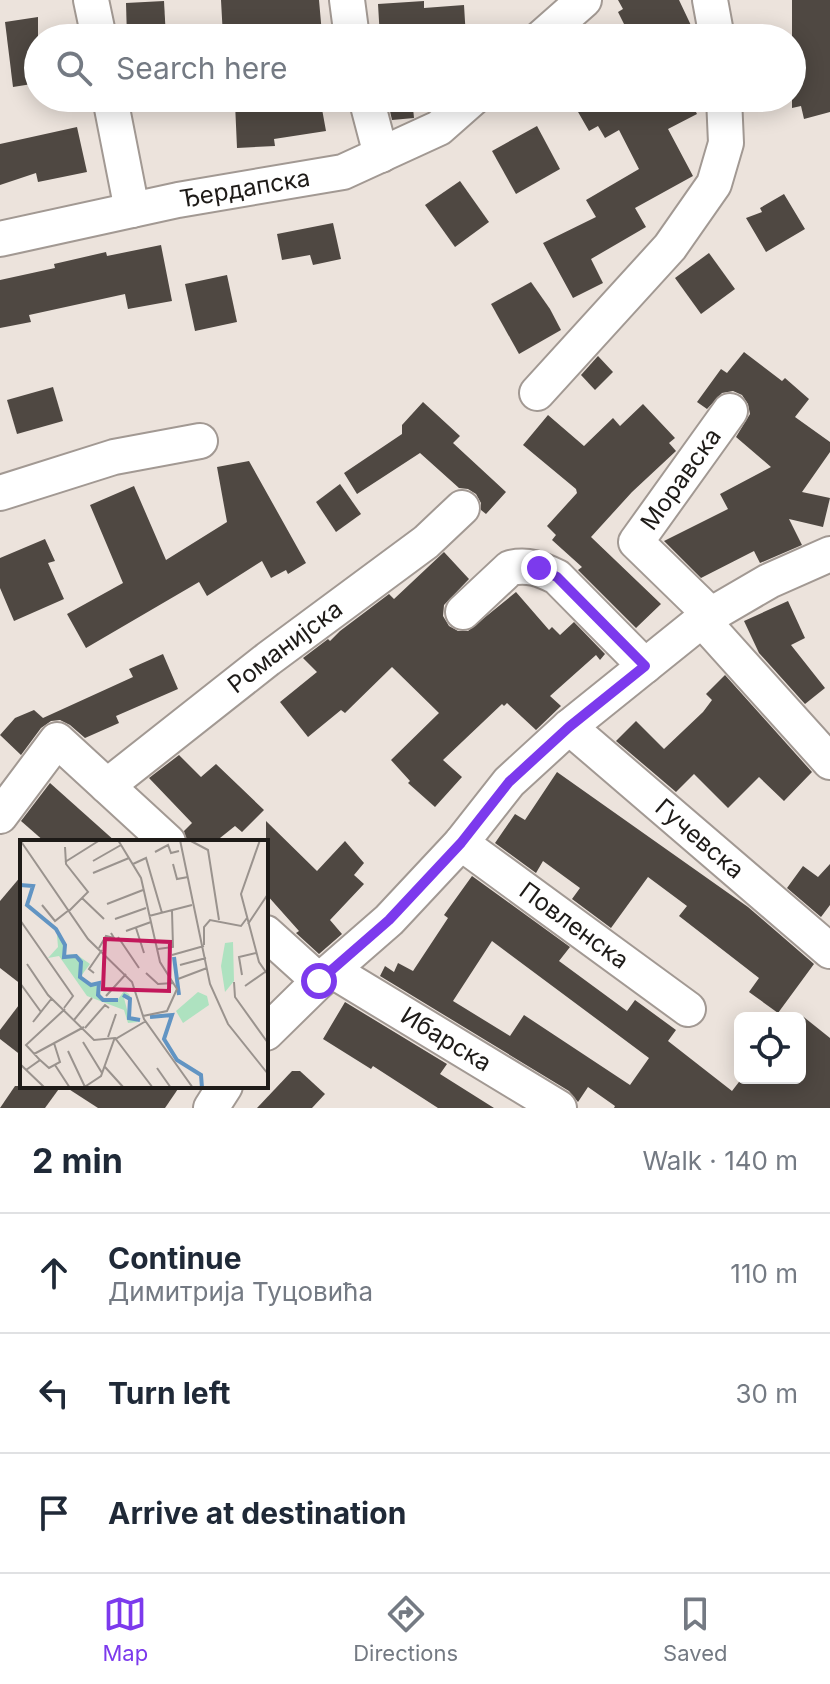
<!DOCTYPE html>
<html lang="en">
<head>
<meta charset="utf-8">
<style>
  :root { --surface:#fff; --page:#f2f2f3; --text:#1f2937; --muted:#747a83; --line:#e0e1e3; --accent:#7c3aed }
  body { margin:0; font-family:Inter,sans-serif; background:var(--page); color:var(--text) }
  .controls { position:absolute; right:24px; bottom:24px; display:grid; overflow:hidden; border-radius:12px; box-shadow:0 4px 20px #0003 }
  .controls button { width:72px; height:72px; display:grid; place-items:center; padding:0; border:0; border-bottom:2px solid var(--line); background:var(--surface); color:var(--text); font:40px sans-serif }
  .stop { position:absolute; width:24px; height:24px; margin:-18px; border:6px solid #7c3aed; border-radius:50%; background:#fff }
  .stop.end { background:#7c3aed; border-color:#fff; box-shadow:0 2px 8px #0008 }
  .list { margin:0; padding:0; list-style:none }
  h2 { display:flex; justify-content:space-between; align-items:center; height:104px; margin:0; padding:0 32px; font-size:34px }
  h2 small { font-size:26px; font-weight:400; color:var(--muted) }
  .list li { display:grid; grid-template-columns:52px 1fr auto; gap:24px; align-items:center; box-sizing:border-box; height:120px; padding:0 32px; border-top:2px solid var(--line) }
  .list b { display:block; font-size:30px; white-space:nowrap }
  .list p { margin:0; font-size:26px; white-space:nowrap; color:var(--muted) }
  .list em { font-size:26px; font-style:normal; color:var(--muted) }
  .icon { flex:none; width:44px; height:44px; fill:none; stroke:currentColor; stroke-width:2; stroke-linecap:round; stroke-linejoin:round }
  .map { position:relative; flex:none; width:830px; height:1108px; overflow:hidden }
  .search { position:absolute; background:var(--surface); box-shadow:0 4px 20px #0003; left:24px; right:24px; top:24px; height:88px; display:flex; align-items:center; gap:20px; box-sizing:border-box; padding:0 28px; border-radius:44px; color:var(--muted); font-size:30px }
  .sheet { height:464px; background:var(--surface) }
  nav { display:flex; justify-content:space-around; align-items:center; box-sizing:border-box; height:112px; border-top:2px solid var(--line); background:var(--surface); font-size:22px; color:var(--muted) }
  nav a { display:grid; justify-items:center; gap:4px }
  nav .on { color:var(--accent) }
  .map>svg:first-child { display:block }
  .building { fill:#4f4842; fill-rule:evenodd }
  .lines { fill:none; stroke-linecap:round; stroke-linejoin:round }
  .minor-casing { stroke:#a29993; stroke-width:38 }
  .minor { stroke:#fff; stroke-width:34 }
  .route { stroke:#7c3aed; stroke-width:10 }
  .labels { text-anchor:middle; stroke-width:8; stroke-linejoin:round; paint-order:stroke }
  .street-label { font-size:24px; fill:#1e1b18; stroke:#ece3dc }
  .inset-river { fill:none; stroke:#6194c3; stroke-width:4 }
  .inset-road { fill:none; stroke:#9a938e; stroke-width:2 }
  .view { fill:#c2185b; fill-opacity:0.15; stroke:#c2185b; stroke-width:4 }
  .inset-edge { fill:none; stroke:#1e1b18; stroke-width:4 }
</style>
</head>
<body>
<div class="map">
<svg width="830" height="1108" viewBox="0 0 830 1108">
  <rect width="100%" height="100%" fill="#ece3dc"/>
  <g class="building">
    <polygon points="221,0 319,0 322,34 286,37 285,32 223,37"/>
    <polygon points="618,0 679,0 697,38 631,38 618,12 623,9"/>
    <polygon points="792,0 830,0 830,112 804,119 801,106 792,108"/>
    <polygon points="164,1 166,38 127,38 126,3"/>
    <polygon points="424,1 424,8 464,5 466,38 380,38 378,4"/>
    <polygon points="38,17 38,83 13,87 5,22"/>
    <polygon points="299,98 320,98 326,131 274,139 275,146 237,148 235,103"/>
    <polygon points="387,98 412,98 414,118 392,120"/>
    <polygon points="570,98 689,98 697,114 668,129 693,176 635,208 646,227 591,259 603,283 573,298 543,243 596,217 586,200 639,169 619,130 605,138 598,126 589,131"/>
    <polygon points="537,126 560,169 516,194 492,151"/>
    <polygon points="77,127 87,172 38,182 36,173 0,185 0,144"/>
    <polygon points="460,181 489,222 455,247 425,205"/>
    <polygon points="784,194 805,229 766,252 746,218 762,212 760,208"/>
    <polygon points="333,223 341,259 313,265 310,255 282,260 277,234"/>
    <polygon points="161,245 172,301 128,309 125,294 29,315 31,322 0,328 0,280 55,268 54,264 106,252 107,256"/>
    <polygon points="709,253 735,289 701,314 675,278"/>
    <polygon points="227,275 237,322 195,331 185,284"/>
    <polygon points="531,282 550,309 561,330 519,354 491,304"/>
    <polygon points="744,352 782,381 785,378 809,399 795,417 830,442 830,452 802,492 830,498 823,527 789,519 802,545 760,563 754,551 701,578 664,541 728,509 720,494 771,467 736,437 750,414 748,404 742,395 733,391 722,393 707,409 697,402 721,369 727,373"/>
    <polygon points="598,356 613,372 595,390 581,375"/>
    <polygon points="53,387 63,421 17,434 7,400"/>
    <polygon points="423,402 460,436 453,443 506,492 486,514 481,510 481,503 476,494 468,489 459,488 420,453 357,494 344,473 402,434 402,425"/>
    <polygon points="643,404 675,438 669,443 676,451 632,492 591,537 661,604 636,628 578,570 582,567 552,540 556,535 547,526 577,493 576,489 523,445 548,415 584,446 613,418 620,426"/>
    <polygon points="249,461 306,563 288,574 286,570 271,578 262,561 207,596 199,582 86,648 67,614 123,583 90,505 134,486 166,560 227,522 217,467"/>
    <polygon points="340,484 361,514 336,532 316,502"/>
    <polygon points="45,539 55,561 48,563 64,599 14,621 0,588 0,558"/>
    <polygon points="444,552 469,579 444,605 443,616 449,626 458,631 468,631 516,592 549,630 552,627 560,635 574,622 605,654 600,660 596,655 550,696 561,706 536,730 507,703 504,706 502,704 443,760 462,777 435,807 408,783 410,781 391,760 439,713 392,667 345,713 341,710 308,737 280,702 317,672 303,658 328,639 330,641 340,631 389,594 394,599"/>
    <polygon points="788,601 805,638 791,645 825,688 805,704 759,653 744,621"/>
    <polygon points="163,654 178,689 116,716 119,723 85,738 70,725 60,720 51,721 41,728 21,755 0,735 15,718 34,710 43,718 133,677 129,669"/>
    <polygon points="725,675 812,772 784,801 759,777 728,808 694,774 676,792 616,741 636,721 664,749 703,712 712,700 706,694"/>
    <polygon points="179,755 201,777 216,764 264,810 242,832 235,826 215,842 187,842 184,831 192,823 149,778"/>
    <polygon points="557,772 748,907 814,964 778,1013 749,992 759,978 679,916 687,906 648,877 611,928 572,899 580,888 543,861 536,873 495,843 515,814 525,820"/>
    <polygon points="50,783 116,842 45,842 21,821"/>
    <polygon points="266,821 317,871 345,841 364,863 354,875 364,884 330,920 342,934 319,954 296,933 299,931 266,894"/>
    <polygon points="830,864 830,905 821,917 787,888 803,866 818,877"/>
    <polygon points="22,875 22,985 0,968 0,901"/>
    <path d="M472 876 570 947 559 961 627 1011 635 1000 676 1030 668 1041 732 1091 742 1078H800V1014L830 1038V1108H614L615 1106 588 1087 578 1102 569 1091 380 976 385 966 394 972 398 963 413 971 448 918 444 915ZM492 941 649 1058 630 1085 524 1015 510 1036 453 1001Z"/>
    <polygon points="22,1001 22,1056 0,1039 0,1030"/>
    <polygon points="345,1002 447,1064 440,1074 494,1108 438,1108 373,1066 371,1069 323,1039"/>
    <polygon points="292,1071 300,1071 325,1094 312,1108 257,1108"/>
    <polygon points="15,1086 61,1086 45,1108 0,1108"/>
    <polygon points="64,1086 180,1086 165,1108 98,1108"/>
  </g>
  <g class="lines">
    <defs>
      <g id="minor">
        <polyline points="91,0 99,38"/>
        <polyline points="347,0 352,38"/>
        <polyline points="710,0 717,38"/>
        <polyline points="541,38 584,0"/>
        <polyline points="110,98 132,210"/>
        <polyline points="366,98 381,155"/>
        <path id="s1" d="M0 239 178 200 343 172 439 128 473 98"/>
        <polyline points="537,393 670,247 714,184 726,143 724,98"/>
        <polyline points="0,493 114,457 200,441"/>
        <path d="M463 612 510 568C528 564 541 569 557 577L645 666"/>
        <path id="s2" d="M711 615 636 542 730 411"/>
        <polyline points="702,620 830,762"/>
        <path id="s3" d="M569 727 830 951"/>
        <path id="s4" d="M107 786 268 659 426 542 462 508"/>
        <polyline points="0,816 57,740 168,842"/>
        <path id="s5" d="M461 843 688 1009"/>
        <polyline points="266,933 319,981"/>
        <path id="s6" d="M333 971 559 1108"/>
        <polyline points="266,1033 319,981 389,920 461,843 509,782 569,727 702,620 769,581 830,554"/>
        <polyline points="211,1108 225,1086"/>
      </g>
    </defs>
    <use href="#minor" class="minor-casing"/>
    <use href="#minor" class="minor"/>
  </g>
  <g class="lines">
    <polyline class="route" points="319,981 389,920 461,843 509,782 569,727 645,666 557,577 539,568"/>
  </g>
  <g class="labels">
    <g class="street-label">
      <text dy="8" stroke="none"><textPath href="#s1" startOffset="250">Ђердапска</textPath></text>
      <text dy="8" stroke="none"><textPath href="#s2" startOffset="182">Моравска</textPath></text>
      <text dy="8" stroke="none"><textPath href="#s4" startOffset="226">Романијска</textPath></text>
      <text dy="8" stroke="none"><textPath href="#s3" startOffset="172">Гучевска</textPath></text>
      <text dy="8" stroke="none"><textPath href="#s5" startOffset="140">Повленска</textPath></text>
      <text dy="8" stroke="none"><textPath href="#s6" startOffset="132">Ибарска</textPath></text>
    </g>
  </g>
  <g transform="translate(20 840)">
    <rect width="248" height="248" fill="#ece3dc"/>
    <path d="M37 95 45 103 46 115 56 114 70 124 61 136 70 146 78 144 82 160 96 162 104 151 109 154 111 159 104 158 109 177 118 182 108 183 104 170 67 156 39 116 28 118 38 107ZM213 102 214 141 205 152 201 126 205 103ZM178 152 187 156 189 165 163 183 156 171Z" fill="#aee2c0"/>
    <path class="inset-river" d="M0 45 13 46 7 65 36 89 45 105 44 117 56 116 61 122 60 137 71 145 79 143 78 155 83 160H98M154 117 159 155M103 155 110 159 109 178 120 180M130 177 152 175 144 199 157 220 181 235 182 248"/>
    <path class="inset-road" d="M0 0 68 99 112 142 124 179 173 248M98 0 121 38 140 122 157 149 147 171 123 176M160 0 190 144 208 184 248 234M169 0 188 10 199 80M240 0 221 54 239 122 248 135M45 7 46 24 68 52 49 71M135 12 148 5 151 13 159 11M73 21 101 5M45 22 80 0M113 24 126 18 142 73M153 24 157 39 168 37M73 33 109 18M62 58 84 79M87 64 123 50M22 65 35 81 49 70M129 76 172 65M95 79 126 68M0 80 53 156 44 168M228 84 248 54M116 88 124 113M106 91 131 82M98 97 119 128M184 105V87L190 80 221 86 227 78M79 108 86 96 94 98 91 93M138 109 153 107 152 71M152 115 184 106M7 124 28 155 74 200 95 198 133 248M160 125 186 118M74 133 69 129 82 110M126 133 138 144 154 143M222 135 219 117 236 113M158 139 187 128M214 142 215 157 248 203M0 143 21 172M225 146 245 132M86 156 106 134M54 180 72 158M13 182 32 158M65 188 85 165 89 168M88 197 96 174M63 202 82 233M48 211 65 247M14 214 64 187M20 220 29 228 40 222 34 203M0 224 25 248M35 225 50 248M85 227 104 248M137 228 151 248M6 230 20 220 6 205 45 169M63 248 81 236 94 200 126 181"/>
    <path class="view" d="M85 99 150 102 149 151 83 149Z"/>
    <rect width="248" height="248" class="inset-edge"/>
  </g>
</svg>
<div class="controls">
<button><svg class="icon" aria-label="locate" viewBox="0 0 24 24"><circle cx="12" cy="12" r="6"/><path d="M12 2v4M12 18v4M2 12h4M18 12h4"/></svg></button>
</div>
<div class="stop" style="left:319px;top:981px"></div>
<div class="stop end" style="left:539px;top:568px"></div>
<div class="search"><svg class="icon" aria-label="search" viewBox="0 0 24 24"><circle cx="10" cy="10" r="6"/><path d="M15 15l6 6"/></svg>Search here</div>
</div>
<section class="sheet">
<h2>2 min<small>Walk · 140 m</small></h2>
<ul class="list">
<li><svg class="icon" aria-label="ahead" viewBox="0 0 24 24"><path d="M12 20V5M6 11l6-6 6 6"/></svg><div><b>Continue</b><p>Димитрија Туцовића</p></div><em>110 m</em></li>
<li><svg class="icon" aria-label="left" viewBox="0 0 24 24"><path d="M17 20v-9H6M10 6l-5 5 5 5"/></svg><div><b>Turn left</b></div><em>30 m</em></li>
<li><svg class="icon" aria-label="arrive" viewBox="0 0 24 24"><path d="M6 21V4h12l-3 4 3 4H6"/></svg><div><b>Arrive at destination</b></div></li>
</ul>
</section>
<nav>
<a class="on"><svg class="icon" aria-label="map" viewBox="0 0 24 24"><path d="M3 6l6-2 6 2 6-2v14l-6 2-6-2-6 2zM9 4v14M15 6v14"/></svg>Map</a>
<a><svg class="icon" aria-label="directions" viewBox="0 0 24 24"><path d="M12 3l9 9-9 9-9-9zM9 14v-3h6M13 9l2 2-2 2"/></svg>Directions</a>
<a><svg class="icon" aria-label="saved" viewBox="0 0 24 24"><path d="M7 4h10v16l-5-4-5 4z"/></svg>Saved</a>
</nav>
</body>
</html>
